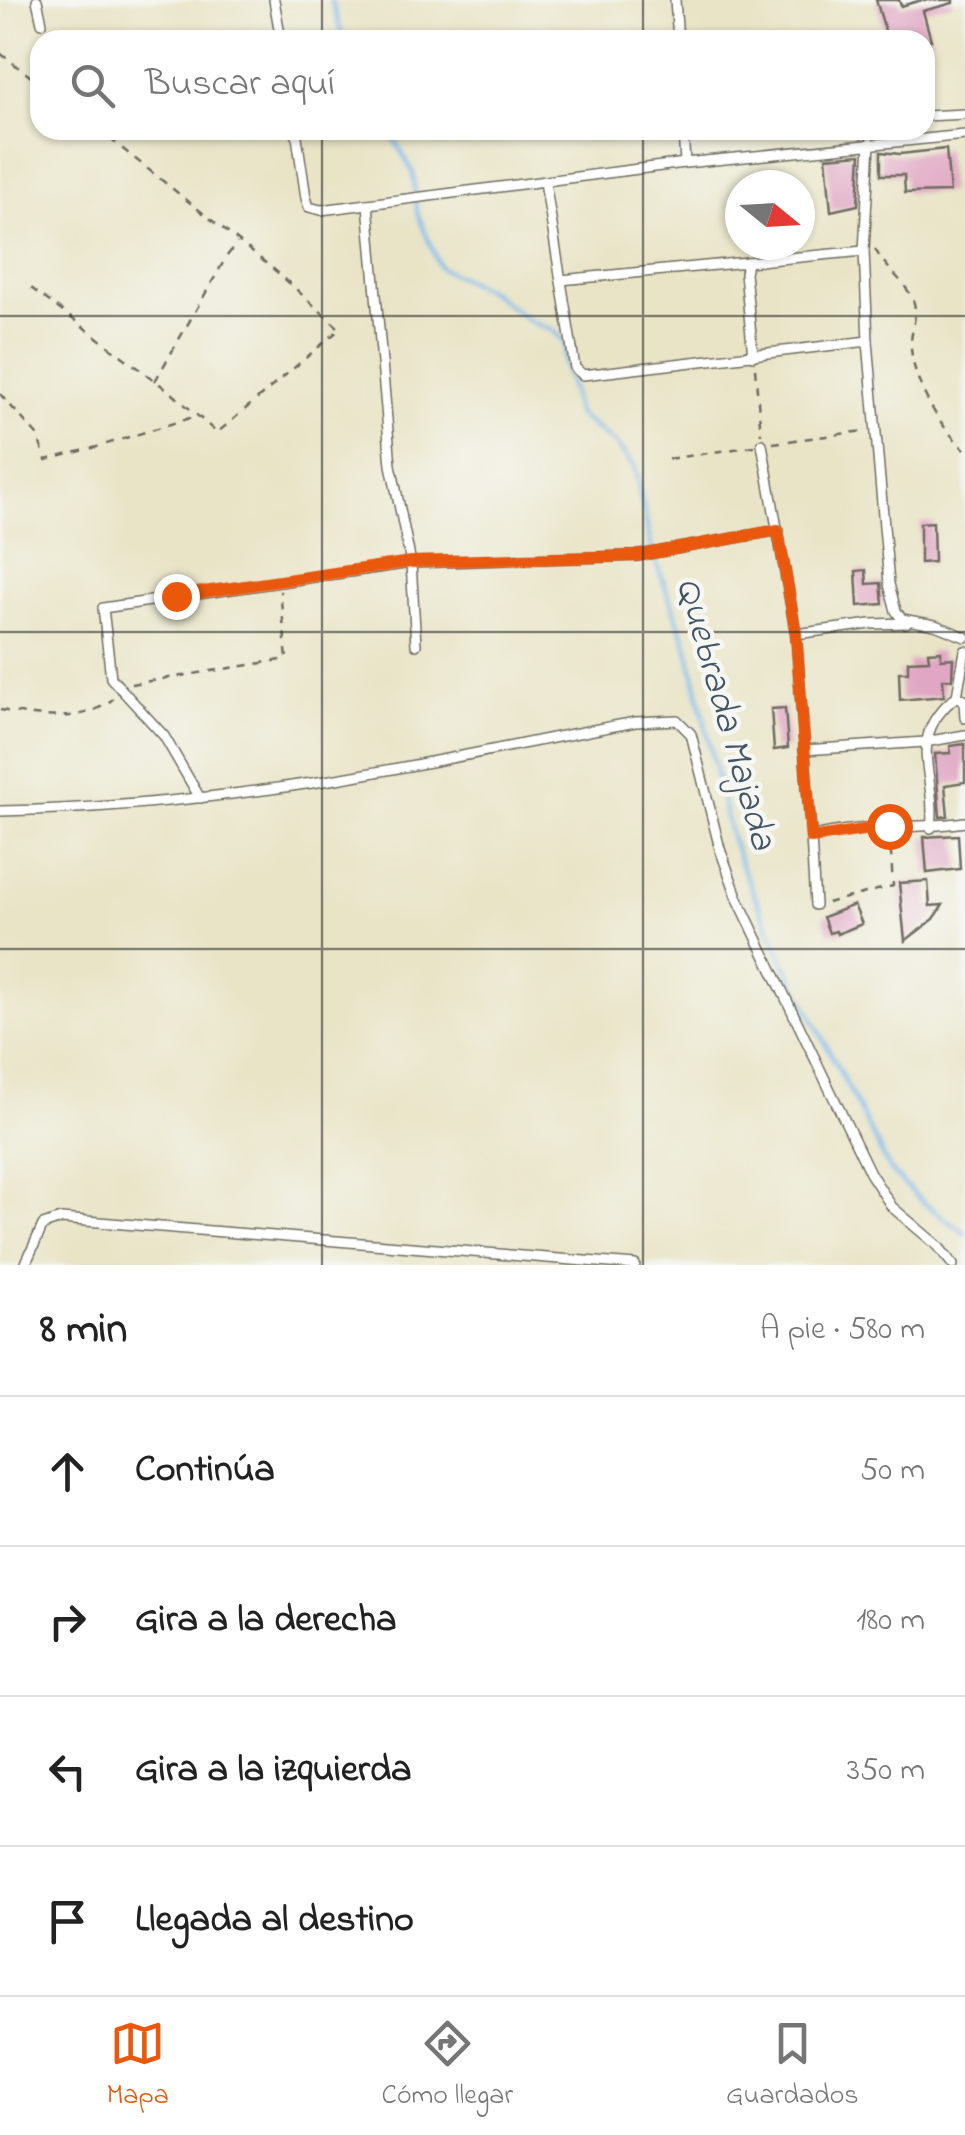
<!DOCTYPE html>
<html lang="es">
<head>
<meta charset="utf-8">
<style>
  :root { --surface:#fff; --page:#f2f2f2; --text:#222; --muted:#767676; --line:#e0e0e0; --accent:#ea580c }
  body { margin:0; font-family:"Indie Flower",sans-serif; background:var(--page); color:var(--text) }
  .compass { position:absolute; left:725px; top:170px; width:90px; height:90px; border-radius:50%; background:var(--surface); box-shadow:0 2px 8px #0004; rotate:108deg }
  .stop { position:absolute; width:30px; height:30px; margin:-22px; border:8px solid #ea580c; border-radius:50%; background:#fff }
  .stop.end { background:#ea580c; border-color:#fff; box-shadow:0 2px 10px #0008 }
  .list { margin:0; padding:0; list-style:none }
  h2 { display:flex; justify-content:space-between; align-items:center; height:130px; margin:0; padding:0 40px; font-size:42px }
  h2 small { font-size:32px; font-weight:400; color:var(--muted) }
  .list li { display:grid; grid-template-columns:65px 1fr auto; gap:30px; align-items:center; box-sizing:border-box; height:150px; padding:0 40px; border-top:2px solid var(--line) }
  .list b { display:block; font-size:38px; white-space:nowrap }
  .list em { font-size:32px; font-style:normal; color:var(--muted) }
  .icon { flex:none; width:55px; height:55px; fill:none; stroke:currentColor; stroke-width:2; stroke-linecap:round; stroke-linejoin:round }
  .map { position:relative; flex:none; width:965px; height:1265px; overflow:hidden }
  .search { position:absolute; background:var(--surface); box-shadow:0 2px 8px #0004; left:30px; right:30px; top:30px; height:110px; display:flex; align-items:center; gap:25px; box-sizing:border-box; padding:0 35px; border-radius:30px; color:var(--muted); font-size:38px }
  .sheet { height:730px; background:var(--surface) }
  nav { display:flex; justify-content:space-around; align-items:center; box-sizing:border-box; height:140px; border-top:2px solid var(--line); background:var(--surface); font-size:28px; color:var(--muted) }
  nav a { display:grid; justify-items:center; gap:5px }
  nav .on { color:var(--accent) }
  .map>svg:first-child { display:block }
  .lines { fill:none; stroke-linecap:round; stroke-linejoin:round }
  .stream { stroke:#75b8eb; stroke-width:4 }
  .building { fill:#e0a6c3 }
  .street-casing { stroke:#6e6c61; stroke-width:12 }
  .path { stroke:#6e6c61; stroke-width:2.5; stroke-dasharray:8 8; stroke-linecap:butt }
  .street { stroke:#fff; stroke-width:9 }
  .route { stroke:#ea580c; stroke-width:12 }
  .grid { fill:none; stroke:#2b2b2b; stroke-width:2.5; stroke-opacity:0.55 }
  .labels { text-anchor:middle; stroke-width:9; stroke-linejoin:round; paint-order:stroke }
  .water-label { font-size:38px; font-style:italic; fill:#415565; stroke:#f6f6f2 }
</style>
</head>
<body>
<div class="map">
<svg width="965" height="1265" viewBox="0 0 965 1265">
  <rect width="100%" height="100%" fill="#f6f6f2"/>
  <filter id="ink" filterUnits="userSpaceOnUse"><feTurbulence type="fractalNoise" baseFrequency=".01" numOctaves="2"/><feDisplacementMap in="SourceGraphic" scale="20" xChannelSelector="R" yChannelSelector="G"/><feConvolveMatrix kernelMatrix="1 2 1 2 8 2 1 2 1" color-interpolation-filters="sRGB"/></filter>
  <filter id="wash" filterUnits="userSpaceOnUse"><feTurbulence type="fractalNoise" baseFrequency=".0048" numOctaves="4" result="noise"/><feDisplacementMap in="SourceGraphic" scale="40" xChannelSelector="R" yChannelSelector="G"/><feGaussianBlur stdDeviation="2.25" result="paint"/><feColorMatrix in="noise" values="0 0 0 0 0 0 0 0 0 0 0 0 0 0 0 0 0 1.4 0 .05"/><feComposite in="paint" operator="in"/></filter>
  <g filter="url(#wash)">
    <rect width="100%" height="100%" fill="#e9e4c6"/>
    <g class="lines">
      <g class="stream">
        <polyline points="331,0 344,40"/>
        <polyline points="389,130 413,172 417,212 440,268 489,291 530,321 554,331 566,343 564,361 577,414 616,444 635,468 652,551 688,648 729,830 741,865 784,962 891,1172 924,1203 965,1233"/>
      </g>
    </g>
    <g id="blocks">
      <g class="building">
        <polygon points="876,0 899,0 901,6 922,0 953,0 953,3 923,11 931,40 888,40"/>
        <polygon points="946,149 950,192 905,193 904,175 881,175 881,152 900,154"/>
        <polygon points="861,154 858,205 831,211 826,157"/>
        <polygon points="933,522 934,562 920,563 920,523"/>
        <polygon points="866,570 867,584 881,583 883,604 858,606 856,571"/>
        <polygon points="941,651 941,659 953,658 952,679 943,679 944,696 900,700 899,672 908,672 908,661 929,660 928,652"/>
        <polygon points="785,708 788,748 774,750 771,709"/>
        <polygon points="965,744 965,782 945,785 948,816 940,817 935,754 951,753 950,746"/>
        <polygon points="958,835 960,869 927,873 924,837"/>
        <polygon points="928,881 930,906 943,905 934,919 905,941 899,883"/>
        <polygon points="854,905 862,924 837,934 836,931 829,933 823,917"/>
      </g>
    </g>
  </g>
  <g filter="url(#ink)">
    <use href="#blocks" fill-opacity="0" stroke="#6e6c61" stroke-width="2.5"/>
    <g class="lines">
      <defs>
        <g id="street">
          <polyline points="37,0 42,23"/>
          <polyline points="274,0 281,40"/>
          <polyline points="675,0 678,40"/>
          <polyline points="925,116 965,114"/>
          <polyline points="296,130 306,198 309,207 321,210 685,163 965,135"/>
          <polyline points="683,130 685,163"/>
          <polyline points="870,143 864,251 868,341 889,584 896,611 902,619 935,625 965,637"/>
          <polyline points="545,182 575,368 583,375 868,341"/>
          <polyline points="368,204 391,465 411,563 416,645"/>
          <polyline points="561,280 747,262"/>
          <polyline points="753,356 745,273 747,262 864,251"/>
          <polyline points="762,444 796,634"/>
          <polyline points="965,651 957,696 964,700 965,718"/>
          <polyline points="804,750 925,742 965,735"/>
          <polyline points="200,798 164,736 111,678 103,608 411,563 636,556 779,530"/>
          <path d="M0 811C105 809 208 799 312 783 420 766 528 742 635 722L677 720 691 734 720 849 738 899 870 1173 892 1207 938 1246 953 1265"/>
          <path d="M931 828C938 774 903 738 957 696"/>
          <polyline points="811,837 796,634 871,624 907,623"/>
          <path d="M815 905 811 837C861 823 914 830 965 822"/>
          <polyline points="25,1265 43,1225 61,1219 635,1265"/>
        </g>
      </defs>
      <use href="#street" class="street-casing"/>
      <g class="path">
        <polyline points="0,53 40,84"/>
        <path d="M875 249C885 268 905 281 913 300 919 314 910 332 911 347 913 382 939 427 965 449"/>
        <polyline points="31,288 173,394 217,433 340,329 277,272 99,130"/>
        <polyline points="755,368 761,434"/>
        <polyline points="155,381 227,256 237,243"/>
        <polyline points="0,394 37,435 46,460 97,447 196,416"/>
        <polyline points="773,443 864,431"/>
        <polyline points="668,459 754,446"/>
        <polyline points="131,684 287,659 280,591"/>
        <path d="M0 710C39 716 80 725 113 699"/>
        <polyline points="827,903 893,886 890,838"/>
      </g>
      <use href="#street" class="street"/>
    </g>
  </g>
  <g class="lines" filter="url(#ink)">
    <polyline class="route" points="176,596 411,562 636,556 778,530 796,634 811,838 889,826"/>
  </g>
  <path class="grid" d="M322 0V40M643 0V40M322 130V1265M643 130V1265M0 316H965M0 632H965M0 949H965"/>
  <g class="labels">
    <g class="water-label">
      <text transform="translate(728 713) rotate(74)" y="13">Quebrada Majada</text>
    </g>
  </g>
</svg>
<svg class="compass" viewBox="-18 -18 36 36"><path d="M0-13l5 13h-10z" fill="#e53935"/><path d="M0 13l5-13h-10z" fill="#767676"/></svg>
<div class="stop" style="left:889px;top:826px"></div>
<div class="stop end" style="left:176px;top:596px"></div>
<div class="search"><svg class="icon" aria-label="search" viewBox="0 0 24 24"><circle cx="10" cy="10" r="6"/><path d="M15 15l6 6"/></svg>Buscar aquí</div>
</div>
<section class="sheet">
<h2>8 min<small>A pie · 580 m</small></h2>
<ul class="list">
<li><svg class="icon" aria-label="ahead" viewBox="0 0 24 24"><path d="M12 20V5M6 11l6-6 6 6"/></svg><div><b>Continúa</b></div><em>50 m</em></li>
<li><svg class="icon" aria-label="right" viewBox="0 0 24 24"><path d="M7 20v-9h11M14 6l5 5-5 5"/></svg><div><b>Gira a la derecha</b></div><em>180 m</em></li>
<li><svg class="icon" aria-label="left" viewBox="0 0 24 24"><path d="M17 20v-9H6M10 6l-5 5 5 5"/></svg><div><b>Gira a la izquierda</b></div><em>350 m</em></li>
<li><svg class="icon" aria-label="arrive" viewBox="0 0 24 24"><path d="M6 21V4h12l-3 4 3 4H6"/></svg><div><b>Llegada al destino</b></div></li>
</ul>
</section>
<nav>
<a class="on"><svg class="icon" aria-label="map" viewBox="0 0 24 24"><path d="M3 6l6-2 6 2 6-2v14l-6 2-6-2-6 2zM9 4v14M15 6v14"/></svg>Mapa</a>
<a><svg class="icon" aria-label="directions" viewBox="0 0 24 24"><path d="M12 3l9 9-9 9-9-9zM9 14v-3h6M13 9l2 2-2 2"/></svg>Cómo llegar</a>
<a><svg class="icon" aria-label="saved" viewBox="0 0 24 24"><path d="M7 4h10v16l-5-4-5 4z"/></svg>Guardados</a>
</nav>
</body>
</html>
